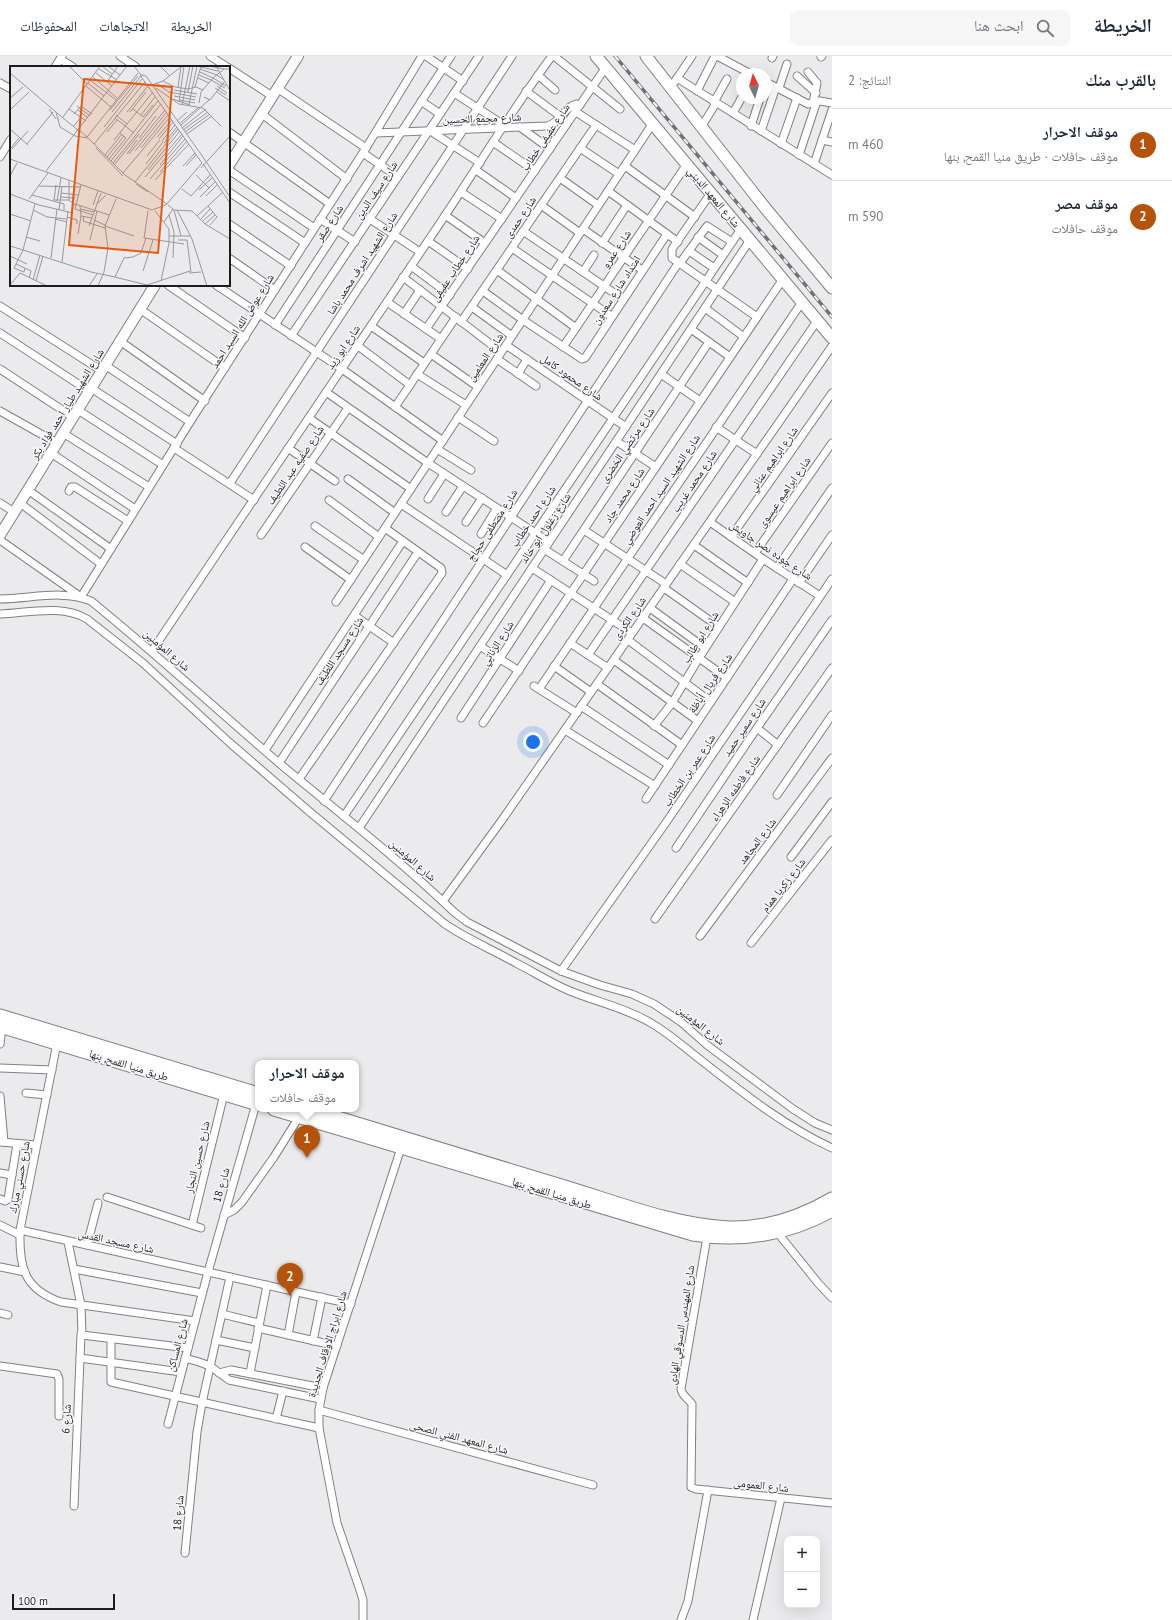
<!DOCTYPE html>
<html lang="ar">
<head>
<meta charset="utf-8">
<style>
  :root { --surface:#fff; --page:#f6f6f7; --text:#1f2937; --muted:#747a83; --line:#e0e1e3; --accent:#b45309 }
  body { margin:0; font-family:"PT Sans","Noto Naskh Arabic",sans-serif; background:var(--page); color:var(--text); direction:rtl }
  .controls { position:absolute; right:12px; bottom:12px; display:grid; overflow:hidden; border-radius:8px; box-shadow:0 4px 16px #0002 }
  .controls button { width:36px; height:36px; display:grid; place-items:center; padding:0; border:0; border-bottom:1px solid var(--line); background:var(--surface); color:var(--text); font:20px sans-serif }
  .compass { position:absolute; left:736px; top:12px; width:36px; height:36px; border-radius:50%; background:var(--surface); box-shadow:0 4px 16px #0002; rotate:355deg }
  .scale { position:absolute; left:12px; bottom:10px; width:103px; box-sizing:border-box; padding-left:4px; border:2px solid #1c1c1d; border-top:0; font-size:11px; line-height:14px; white-space:nowrap; color:#1c1c1d; -webkit-text-stroke:3px #f8f8fb; paint-order:stroke }
  .you { position:absolute; left:533px; top:686px; width:14px; height:14px; margin:-10px; border:3px solid #fff; border-radius:50%; background:#1a73e8; box-shadow:0 0 0 6px #1a73e833 }
  .badge { display:grid; place-items:center; width:26px; height:26px; border-radius:50%; background:var(--accent); color:#fff; font-size:13px; font-weight:700 }
  .pin { position:absolute; translate:-50% -33px; filter:drop-shadow(0 1px 2px #0008) }
  .pin::after { content:''; position:absolute; top:21px; width:14px; height:12px; background:inherit; clip-path:polygon(0 0,100% 0,50% 100%) }
  .popup { position:absolute; left:255px; top:1004px; width:104px; height:52px; box-sizing:border-box; display:grid; place-content:center; border-radius:8px; background:var(--surface); filter:drop-shadow(0 1px 3px #0005); font-size:13px; white-space:nowrap; color:var(--muted) }
  .popup b { font-size:15px; color:var(--text) }
  .popup::after { content:''; position:absolute; left:50%; top:100%; margin-left:-8px; border:8px solid transparent; border-top-color:var(--surface) }
  .list { margin:0; padding:0; list-style:none }
  h2 { display:flex; justify-content:space-between; align-items:center; height:52px; margin:0; padding:0 16px; font-size:17px }
  h2 small { font-size:13px; font-weight:400; color:var(--muted) }
  .list li { display:grid; grid-template-columns:26px 1fr auto; gap:12px; align-items:center; box-sizing:border-box; height:72px; padding:0 16px; border-top:1px solid var(--line) }
  .list b { display:block; font-size:15px; white-space:nowrap }
  .list p { margin:0; font-size:13px; white-space:nowrap; color:var(--muted) }
  .list em { font-size:13px; font-style:normal; color:var(--muted) }
  .icon { flex:none; width:22px; height:22px; fill:none; stroke:currentColor; stroke-width:2; stroke-linecap:round; stroke-linejoin:round }
  .map { position:relative; flex:none; width:832px; height:1564px; overflow:hidden; direction:ltr }
  header { display:flex; align-items:center; gap:24px; box-sizing:border-box; height:56px; padding:0 20px; background:var(--surface); border-bottom:1px solid var(--line) }
  header strong { font-size:19px }
  nav { display:flex; gap:22px; margin-inline-start:auto; font-size:14px }
  .search { width:280px; height:36px; background:var(--page); display:flex; align-items:center; gap:10px; box-sizing:border-box; padding:0 14px; border-radius:8px; color:var(--muted); font-size:15px }
  main { display:flex }
  aside { flex:1; background:var(--surface) }
  .map>svg:first-child { display:block }
  .lines { fill:none; stroke-linecap:round; stroke-linejoin:round }
  .street-casing { stroke:#818183; stroke-width:9 }
  .secondary-casing { stroke:#818183; stroke-width:12 }
  .primary-casing { stroke:#818183; stroke-width:13 }
  .highway-casing { stroke:#818183; stroke-width:15 }
  .street { stroke:#fff; stroke-width:7 }
  .secondary { stroke:#fff; stroke-width:10 }
  .primary { stroke:#fff; stroke-width:11 }
  .highway { stroke:#fff; stroke-width:13 }
  .rail-casing { stroke:#717172; stroke-width:3.5 }
  .rail { stroke:#f8f8fb; stroke-width:2; stroke-dasharray:6; stroke-linecap:butt }
  .labels { text-anchor:middle; stroke-width:3; stroke-linejoin:round; paint-order:stroke }
  .street-label { font-size:11px; fill:#1c1c1d; stroke:#f8f8fb }
  .inset-road { fill:none; stroke:#98989a; stroke-width:1 }
  .view { fill:#e8590c; fill-opacity:0.15; stroke:#e8590c; stroke-width:2 }
  .inset-edge { fill:none; stroke:#1c1c1d; stroke-width:2 }
</style>
</head>
<body>
<header>
<strong>الخريطة</strong>
<div class="search"><svg class="icon" aria-label="search" viewBox="0 0 24 24"><circle cx="10" cy="10" r="6"/><path d="M15 15l6 6"/></svg>ابحث هنا</div>
<nav><a>الخريطة</a><a>الاتجاهات</a><a>المحفوظات</a></nav>
</header>
<main>
<aside>
<h2>بالقرب منك<small>النتائج: 2</small></h2>
<ul class="list">
<li><span class="badge">1</span><div><b>موقف الاحرار</b><p>موقف حافلات · طريق منيا القمح, بنها</p></div><em>460 m</em></li>
<li><span class="badge">2</span><div><b>موقف مصر</b><p>موقف حافلات</p></div><em>590 m</em></li>
</ul>
</aside>
<div class="map">
<svg width="832" height="1564" viewBox="0 0 832 1564">
  <rect width="100%" height="100%" fill="#ebebed"/>
  <g class="lines">
    <defs>
      <g id="street">
        <polyline points="120,0 136,11"/>
        <polyline points="210,0 227,11"/>
        <polyline points="426,0 463,25"/>
        <polyline points="554,0 620,53"/>
        <polyline points="717,0 751,18"/>
        <polyline points="821,1 822,0"/>
        <polyline points="772,2 773,0"/>
        <polyline points="60,3 73,11"/>
        <polyline points="55,11 62,0"/>
        <polyline points="229,12 272,40"/>
        <polyline points="808,16 817,27 813,47"/>
        <polyline points="538,19 555,34"/>
        <polyline points="797,20 816,37"/>
        <polyline points="677,22 832,119"/>
        <polyline points="766,26 808,48 820,45 832,47"/>
        <polyline points="0,27 11,33"/>
        <polyline points="671,31 692,0"/>
        <polyline points="277,32 366,92"/>
        <polyline points="779,32 787,8"/>
        <polyline points="526,35 561,61"/>
        <polyline points="697,35 715,0"/>
        <polyline points="454,37 504,69"/>
        <polyline points="421,45 440,58"/>
        <polyline points="714,46 727,23"/>
        <polyline points="576,56 635,94"/>
        <polyline points="733,57 742,41"/>
        <polyline points="262,58 347,123"/>
        <polyline points="702,70 716,47"/>
        <polyline points="751,70 760,42"/>
        <polyline points="520,71 550,93"/>
        <polyline points="429,74 480,107"/>
        <polyline points="761,75 776,31"/>
        <polyline points="229,76 330,148"/>
        <path d="M376 77 547 70C561 67 564 50 577 48L580 49"/>
        <polyline points="822,84 832,86"/>
        <polyline points="493,86 535,115"/>
        <polyline points="781,88 797,42"/>
        <polyline points="580,92 619,118"/>
        <polyline points="363,97 398,121"/>
        <polyline points="799,99 817,45"/>
        <polyline points="0,101 11,83"/>
        <polyline points="814,108 832,54"/>
        <polyline points="625,110 695,161"/>
        <polyline points="229,114 314,172"/>
        <polyline points="476,114 516,142"/>
        <polyline points="560,122 598,149"/>
        <polyline points="608,135 678,186"/>
        <polyline points="229,136 305,187"/>
        <polyline points="461,136 502,163"/>
        <polyline points="711,137 672,193 672,202 757,261"/>
        <polyline points="541,149 580,177"/>
        <polyline points="445,159 485,187"/>
        <polyline points="320,163 355,186"/>
        <polyline points="370,163 420,196"/>
        <polyline points="229,168 291,210"/>
        <polyline points="583,173 642,214"/>
        <polyline points="523,175 623,243"/>
        <polyline points="698,181 723,199"/>
        <polyline points="428,185 468,213"/>
        <polyline points="602,187 627,149"/>
        <polyline points="512,192 611,260"/>
        <polyline points="689,195 714,212"/>
        <polyline points="229,202 275,234"/>
        <polyline points="680,207 707,170 732,186"/>
        <polyline points="411,210 450,239"/>
        <polyline points="497,214 576,272"/>
        <polyline points="583,216 594,199"/>
        <polyline points="403,221 501,296"/>
        <polyline points="168,229 245,282"/>
        <polyline points="216,229 342,313 443,385"/>
        <polyline points="483,235 523,264 582,303 585,302 667,178"/>
        <polyline points="387,246 441,283"/>
        <polyline points="0,250 102,315"/>
        <polyline points="472,251 512,280"/>
        <polyline points="705,252 744,281"/>
        <polyline points="140,253 225,312"/>
        <polyline points="404,258 420,234"/>
        <polyline points="461,266 596,69"/>
        <polyline points="275,269 451,0"/>
        <polyline points="371,270 424,307"/>
        <polyline points="426,273 606,11"/>
        <polyline points="691,273 730,301"/>
        <polyline points="0,277 89,335"/>
        <polyline points="291,280 479,0"/>
        <polyline points="120,285 205,345"/>
        <polyline points="506,289 626,371"/>
        <polyline points="358,290 410,329"/>
        <polyline points="563,291 687,108"/>
        <polyline points="431,298 478,331"/>
        <polyline points="497,303 536,330"/>
        <polyline points="105,309 190,366"/>
        <polyline points="0,313 73,361"/>
        <polyline points="417,318 466,349"/>
        <polyline points="518,318 527,303"/>
        <polyline points="661,318 700,345"/>
        <polyline points="91,332 177,388"/>
        <polyline points="326,336 428,407 549,486"/>
        <polyline points="395,351 456,261"/>
        <polyline points="78,354 163,409"/>
        <polyline points="0,355 57,387"/>
        <polyline points="458,361 494,385"/>
        <polyline points="309,362 411,433"/>
        <polyline points="716,371 757,398"/>
        <polyline points="63,377 149,431"/>
        <polyline points="616,385 656,411"/>
        <polyline points="174,392 254,444"/>
        <polyline points="288,392 335,425"/>
        <polyline points="437,393 471,414"/>
        <polyline points="51,397 135,453"/>
        <polyline points="348,423 395,457"/>
        <polyline points="230,427 512,0"/>
        <polyline points="28,434 111,493"/>
        <polyline points="69,435 71,431 75,431 128,465"/>
        <polyline points="428,443 444,418"/>
        <polyline points="329,444 379,481"/>
        <polyline points="0,447 14,456"/>
        <polyline points="20,447 101,508"/>
        <polyline points="401,448 507,519"/>
        <polyline points="446,456 463,430"/>
        <polyline points="466,466 482,442"/>
        <polyline points="710,466 763,503 820,540"/>
        <polyline points="315,470 364,504"/>
        <polyline points="584,474 666,528"/>
        <polyline points="481,478 497,452"/>
        <polyline points="261,479 348,352"/>
        <polyline points="731,481 832,337"/>
        <polyline points="0,484 81,541 190,366 366,92 422,0"/>
        <polyline points="694,489 748,527"/>
        <polyline points="305,491 351,524"/>
        <polyline points="544,493 594,525"/>
        <polyline points="755,497 832,387"/>
        <polyline points="563,505 709,286"/>
        <polyline points="680,508 735,546"/>
        <polyline points="532,512 632,577"/>
        <polyline points="777,512 832,432"/>
        <polyline points="799,527 832,479"/>
        <polyline points="664,532 719,571"/>
        <path d="M0 543C31 543 61 533 91 545 155 597 216 653 279 707 338 756 399 803 454 856L467 866 561 915 600 929 632 938 654 948 681 966 707 989 793 1053 815 1067 832 1074"/>
        <polyline points="336,546 653,67"/>
        <polyline points="650,552 705,592"/>
        <path d="M0 558C28 557 62 548 87 563L143 607 230 687 311 757 445 868C467 883 493 894 516 907 534 916 551 927 570 935 597 946 626 952 651 967 670 978 685 992 702 1005 743 1037 784 1070 832 1092"/>
        <polyline points="355,560 394,587"/>
        <polyline points="643,562 727,622"/>
        <polyline points="628,584 711,646"/>
        <polyline points="570,587 608,612"/>
        <polyline points="480,590 519,615"/>
        <path d="M152 595C244 457 337 320 430 182 471 122 508 59 552 0"/>
        <polyline points="588,599 817,265"/>
        <polyline points="614,604 698,665"/>
        <polyline points="554,610 591,636"/>
        <polyline points="597,628 682,689"/>
        <polyline points="534,630 577,657"/>
        <polyline points="539,633 802,246"/>
        <polyline points="581,650 669,709"/>
        <polyline points="461,662 551,524"/>
        <polyline points="483,667 783,223"/>
        <polyline points="654,670 672,647 699,602 763,503"/>
        <polyline points="757,672 778,689"/>
        <polyline points="565,674 655,730"/>
        <polyline points="265,694 403,485"/>
        <polyline points="279,707 418,496"/>
        <polyline points="299,723 442,517 441,512 385,472"/>
        <polyline points="777,739 832,659"/>
        <polyline points="646,743 793,523"/>
        <polyline points="324,745 679,206"/>
        <polyline points="344,760 741,173"/>
        <polyline points="359,772 750,184"/>
        <polyline points="676,792 757,672 832,564"/>
        <polyline points="791,801 832,746"/>
        <polyline points="443,845 502,764 832,290"/>
        <polyline points="655,863 832,612"/>
        <polyline points="700,880 832,702"/>
        <polyline points="751,887 832,784"/>
        <polyline points="561,915 665,768 832,523"/>
        <path d="M57 987 20 1174C19 1210 23 1233 61 1246L195 1265"/>
        <polyline points="0,988 2,971"/>
        <polyline points="0,1012 52,1014"/>
        <polyline points="26,1037 47,1039"/>
        <polyline points="0,1040 4,1086"/>
        <polyline points="1,1086 36,1089"/>
        <polyline points="0,1117 12,1119"/>
        <polyline points="107,1141 201,1172"/>
        <polyline points="0,1143 5,1145 8,1143 17,1088"/>
        <polyline points="224,1159 234,1154 242,1146 274,1101 299,1061"/>
        <polyline points="0,1169 20,1179"/>
        <polyline points="192,1169 224,1038"/>
        <polyline points="20,1174 351,1248"/>
        <polyline points="777,1176 818,1227 832,1242"/>
        <path d="M707 1181 681 1333C682 1340 688 1342 692 1348L691 1431 696 1433 832 1447"/>
        <polyline points="68,1186 81,1249 82,1279 188,1292"/>
        <polyline points="87,1189 98,1147"/>
        <polyline points="0,1211 25,1216"/>
        <polyline points="74,1213 202,1237"/>
        <polyline points="0,1257 8,1259"/>
        <polyline points="222,1258 259,1267"/>
        <polyline points="258,1272 337,1290"/>
        <polyline points="288,1279 296,1236"/>
        <polyline points="111,1283 111,1326 319,1372"/>
        <polyline points="216,1284 255,1292"/>
        <polyline points="313,1285 322,1241"/>
        <polyline points="80,1302 181,1316"/>
        <polyline points="185,1302 199,1306 210,1310 229,1324 320,1343"/>
        <polyline points="0,1310 57,1318 59,1323 59,1360"/>
        <polyline points="219,1317 231,1314 323,1332"/>
        <polyline points="250,1317 267,1229"/>
        <polyline points="319,1354 593,1429"/>
        <polyline points="276,1363 283,1335"/>
        <polyline points="168,1368 208,1216 256,1048"/>
        <polyline points="74,1450 81,1278"/>
        <polyline points="185,1497 197,1376 202,1347 230,1221"/>
        <polyline points="363,1564 363,1544 360,1534 337,1467 319,1372 319,1354 323,1332 401,1092"/>
        <polyline points="681,1564 688,1545 708,1434"/>
        <polyline points="753,1564 781,1442"/>
      </g>
      <g id="secondary">
        <polyline points="229,109 298,0"/>
        <polyline points="0,479 155,229"/>
      </g>
      <g id="primary">
        <polyline points="596,0 832,282"/>
        <polyline points="646,0 766,153 832,232"/>
      </g>
      <g id="highway">
        <polyline points="0,960 258,1038"/>
        <polyline points="0,970 258,1048"/>
        <path d="M274 1053 693 1178C740 1186 790 1178 832 1154"/>
        <path d="M308 1053C395 1080 483 1106 571 1133 620 1148 677 1170 729 1172 765 1173 801 1161 832 1143"/>
      </g>
    </defs>
    <use href="#street" class="street-casing"/>
    <use href="#secondary" class="secondary-casing"/>
    <use href="#primary" class="primary-casing"/>
    <use href="#highway" class="highway-casing"/>
    <use href="#street" class="street"/>
    <use href="#secondary" class="secondary"/>
    <use href="#primary" class="primary"/>
    <use href="#highway" class="highway"/>
    <defs>
      <polyline id="rail" points="615,0 832,261"/>
    </defs>
    <use href="#rail" class="rail-casing"/>
    <use href="#rail" class="rail"/>
  </g>
  <g class="labels">
    <g class="street-label">
      <text transform="translate(482 62) rotate(-2)" y="4">شارع مجمع الحسين</text>
      <text transform="translate(545 81) rotate(-56)" y="4">شارع عفيفى خطاب</text>
      <text transform="translate(376 134) rotate(-56)" y="4">شارع سيف الدين</text>
      <text transform="translate(714 141) rotate(50)" y="4">شارع المعهد الديني</text>
      <text transform="translate(520 161) rotate(-56)" y="4">شارع حمدى</text>
      <text transform="translate(329 167) rotate(-57)" y="4">شارع صقر</text>
      <text transform="translate(616 193) rotate(-56)" y="4">شارع عمرو</text>
      <text transform="translate(362 207) rotate(-57)" y="4">شارع الشهيد اشرف محمد باشا</text>
      <text transform="translate(455 212) rotate(-56)" y="4">شارع خطاب عفيفى</text>
      <text transform="translate(616 234) rotate(-57)" y="4">امتداد شارع سعدون</text>
      <text transform="translate(242 265) rotate(-58)" y="4">شارع عوض الله السيد احمد</text>
      <text transform="translate(343 291) rotate(-56)" y="4">شارع ابو زيد</text>
      <text transform="translate(485 301) rotate(-56)" y="4">شارع المعلمين</text>
      <text transform="translate(572 321) rotate(35)" y="4">شارع محمود كامل</text>
      <text transform="translate(67 348) rotate(-58)" y="4">شارع الشهيد طيار احمد فؤاد بكر</text>
      <text transform="translate(627 389) rotate(-56)" y="4">شارع مرتضي الخضرى</text>
      <text transform="translate(773 403) rotate(-55)" y="4">شارع ابراهيم عناني</text>
      <text transform="translate(295 409) rotate(-56)" y="4">شارع صفيه عبد اللطيف</text>
      <text transform="translate(694 425) rotate(-56)" y="4">شارع محمد غريب</text>
      <text transform="translate(661 433) rotate(-56)" y="4">شارع الشهيد السيد احمد العوضي</text>
      <text transform="translate(784 436) rotate(-55)" y="4">شارع ابراهيم عيسوى</text>
      <text transform="translate(624 439) rotate(-56)" y="4">شارع محمد جاد</text>
      <text transform="translate(533 460) rotate(-56)" y="4">شارع احمد خطاب</text>
      <text transform="translate(492 469) rotate(-57)" y="4">شارع مصطفى حجاج</text>
      <text transform="translate(545 472) rotate(-56)" y="4">شارع زغلول ابو خالد</text>
      <text transform="translate(771 494) rotate(34)" y="4">شارع جوده نصر جاويش</text>
      <text transform="translate(629 562) rotate(-55)" y="4">شارع الكردى</text>
      <text transform="translate(700 581) rotate(-58)" y="4">شارع ابو طالب</text>
      <text transform="translate(497 587) rotate(-57)" y="4">شارع الزناتي</text>
      <text transform="translate(167 594) rotate(41)" y="4">شارع المؤمنين</text>
      <text transform="translate(339 595) rotate(-57)" y="4">شارع مسجد اللطيف</text>
      <text transform="translate(710 627) rotate(-56)" y="4">شارع فريال أباظة</text>
      <text transform="translate(744 671) rotate(-56)" y="4">شارع سمير حميد</text>
      <text transform="translate(689 714) rotate(-56)" y="4">شارع عمر بن الخطاب</text>
      <text transform="translate(735 732) rotate(-55)" y="4">شارع فاطمه الزهراء</text>
      <text transform="translate(757 785) rotate(-53)" y="4">شارع المجاهد</text>
      <text transform="translate(413 804) rotate(41)" y="4">شارع المؤمنين</text>
      <text transform="translate(783 829) rotate(-52)" y="4">شارع زكريا همام</text>
      <text transform="translate(701 969) rotate(38)" y="4">شارع المؤمنين</text>
      <text transform="translate(129 1009) rotate(17)" y="4">طريق منيا القمح, بنها</text>
      <text transform="translate(197 1101) rotate(-76)" y="4">شارع حسين النجار</text>
      <text transform="translate(19 1121) rotate(-79)" y="4">شارع حسني مبارك</text>
      <text transform="translate(221 1129) rotate(-74)" y="4">شارع 18</text>
      <text transform="translate(552 1137) rotate(17)" y="4">طريق منيا القمح, بنها</text>
      <text transform="translate(116 1185) rotate(12)" y="4">شارع مسجد القدس</text>
      <text transform="translate(681 1269) rotate(-81)" y="4">شارع المهندس الدسوقي الهادى</text>
      <text transform="translate(327 1288) rotate(-73)" y="4">شارع ابراج الاوقاف الجديدة</text>
      <text transform="translate(177 1289) rotate(-75)" y="4">شارع المساكن</text>
      <text transform="translate(66 1363) rotate(-87)" y="4">شارع 6</text>
      <text transform="translate(459 1381) rotate(15)" y="4">شارع المعهد الفني الصحى</text>
      <text transform="translate(761 1429) rotate(6)" y="4">شارع العمومى</text>
      <text transform="translate(178 1457) rotate(-85)" y="4">شارع 18</text>
    </g>
  </g>
  <g transform="translate(10 10)">
    <rect width="220" height="220" fill="#ebebed"/>
    <path class="inset-road" d="M59 0 77 18M92 0 102 8M98 0 110 9M124 0 131 9 136 10 195 94M150 0 159 9M199 0 214 3M206 0 219 23M191 1 208 5M89 3 107 14M190 3 207 9 214 14M190 6 203 12M0 7 46 46 50 61 65 70 78 72 115 109 157 138M86 7 102 20M130 9 192 97M189 9 201 14M83 11 107 32M188 12 199 17M203 12 216 20M80 14 106 34M201 14 215 22M153 15 172 0M97 16 108 0M78 17 94 30M146 17 159 26 186 31M142 19 153 15 165 21 178 23 186 21 193 24M76 20 101 41M207 20 217 27M168 21 171 1M185 21 191 0M146 22 169 38 193 42 211 60M205 22 216 29M164 24 187 28M178 26 183 0M207 26 220 35M164 30 185 34M194 31 200 34 214 16M0 32 13 21M163 33 180 39M169 34 185 37M169 36 174 0M189 37 191 26 203 12 214 3H220M179 38 187 0M172 39 180 0M67 40 80 50M39 43 46 53M59 43 76 55M123 43 133 51 143 39M0 44 19 26M68 44 78 52M100 44 128 10M102 46 131 10M117 46 138 20M120 46 136 26M47 47 69 65M64 48 71 40 82 48M106 49 117 58M131 49 145 31M53 51 90 0M105 52 124 67M167 55 177 46M169 58 189 41M171 59 199 34M63 61 71 51M94 61 132 13M172 62 196 43M0 63 18 79M69 64 77 71 128 7M173 64 198 46M97 66 107 54M175 66 200 48M177 68 202 50M147 71 162 54M129 72 146 50M149 73 163 56M104 74 143 26M152 75 165 59M154 77 167 61M17 78 43 46M84 78 135 16M1 82 9 72M86 82 113 110M131 82 158 49M2 83 18 65M125 85 156 47M117 88 127 74M119 88 155 44M95 89 112 68M137 90 150 74M97 91 114 70M0 93 142 144 156 139 192 97M99 93 116 72 110 67M195 94 220 131M101 95 148 35M103 97 151 38M105 98 129 68M136 98 153 76M193 98 220 137M150 99 173 70M173 100 185 87M176 100 186 89M191 102 220 70M138 104 170 65M36 105 117 0M150 106 177 75M113 107 160 51M186 109 199 122M0 110 7 97M135 111 172 68M140 113 175 73M59 114V134L65 139M145 114 179 78M125 116 168 63M126 118 138 126M71 119 65 143 83 149M29 120 70 121M172 123 181 130 200 109M189 124 202 112M51 127 68 129M0 128 29 139 63 147M22 129 54 138V144M196 130 207 119M50 131 65 132M190 131 205 116M19 133 38 107M43 134H59M44 134 46 119M47 135 51 112M65 138 99 149M87 138 96 129M83 139 88 125M158 139 164 144 182 145 195 158 220 173M70 140 71 150 82 152M198 140 207 151 200 159M70 143 84 146M23 144 37 151 57 153M49 144 52 120M164 144 171 170M167 144 182 173 197 220M138 145 134 172 174 178M145 145 159 163M0 148 21 155M159 149 164 166 163 192M74 150 73 155 95 162M187 150 213 126M57 151 67 154V158M45 153 57 156M191 153 200 143M84 154 95 159M193 155 203 146M154 156 163 143M195 158 205 149M79 160 91 127M95 160 124 170M68 168 71 150M159 170H180M16 171 30 175M136 172 131 187 123 191 114 192 105 211 137 219 180 205M80 174 87 145M168 174H177L181 206M0 180 13 184M13 184 81 206 105 211M0 190 17 198M41 192 47 143M52 196 58 145M6 198 21 205 19 212M15 202 14 206 4 202 13 184 25 138M133 205 143 174M10 207 37 220M179 207 191 206M23 214 30 189M26 215 33 190M151 215 159 177V163M0 219 10 207M79 220 87 208M88 220 94 206 98 182 95 160 106 133"/>
    <path class="view" d="M74 13 162 21 148 187 59 179Z"/>
    <rect width="220" height="220" class="inset-edge"/>
  </g>
</svg>
<div class="controls">
<button>+</button>
<button>−</button>
</div>
<svg class="compass" viewBox="-18 -18 36 36"><path d="M0-13l5 13h-10z" fill="#e53935"/><path d="M0 13l5-13h-10z" fill="#747a83"/></svg>
<div class="scale">100 m</div>
<div class="you"></div>
<div class="pin badge" style="left:307px;top:1102px">1</div>
<div class="popup"><b>موقف الاحرار</b>موقف حافلات</div>
<div class="pin badge" style="left:290px;top:1240px">2</div>
</div>
</main>
</body>
</html>
